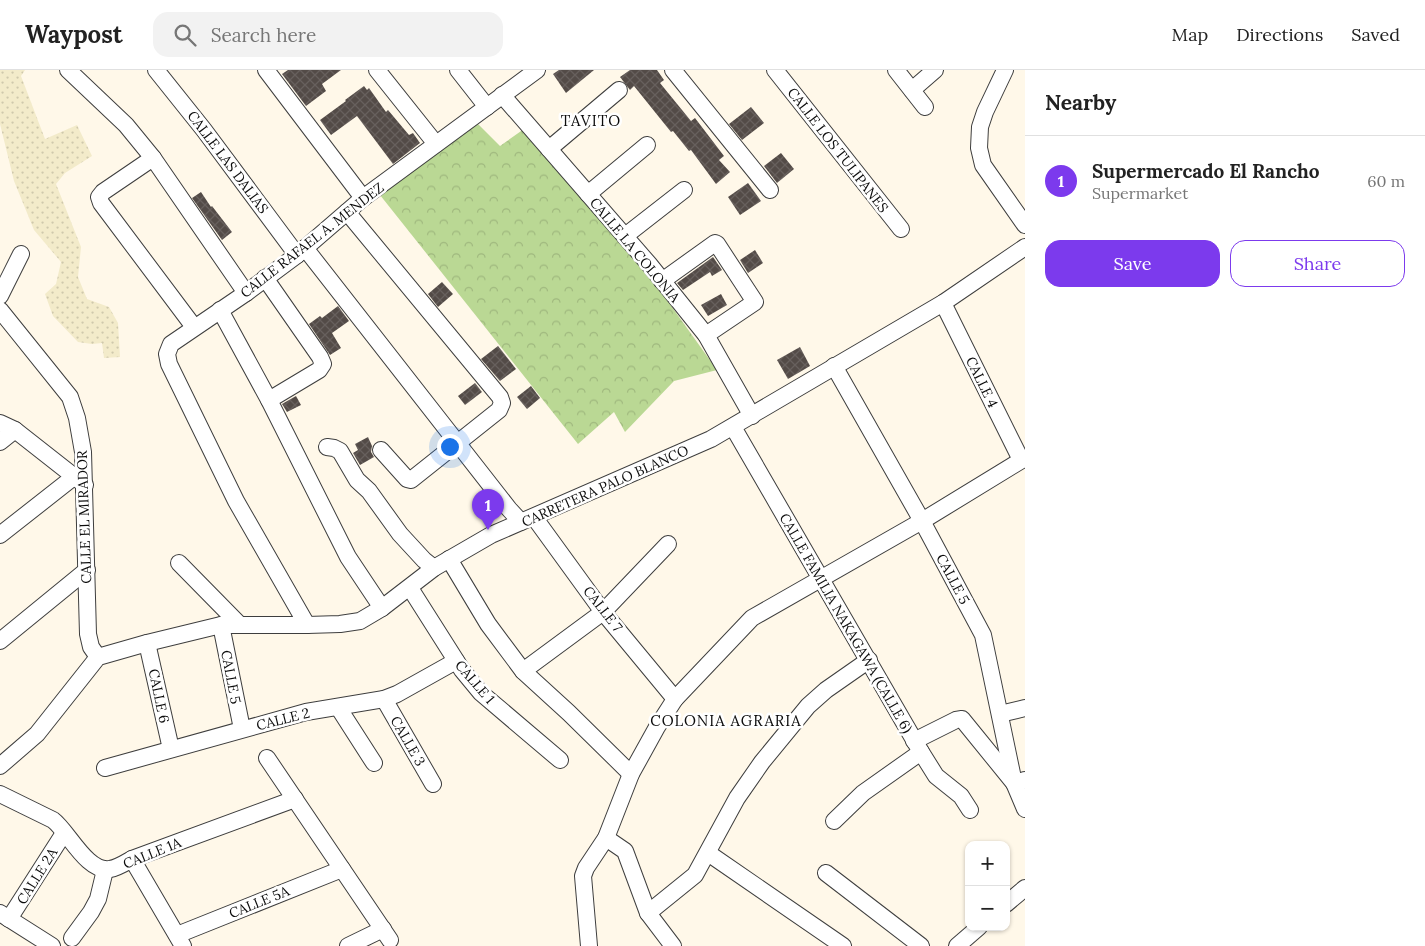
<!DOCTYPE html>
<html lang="en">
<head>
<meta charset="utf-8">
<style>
  :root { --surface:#fff; --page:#f2f2f2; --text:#222; --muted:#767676; --line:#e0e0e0; --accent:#7c3aed }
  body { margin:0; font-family:Lora,serif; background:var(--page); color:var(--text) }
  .controls { position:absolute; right:15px; bottom:15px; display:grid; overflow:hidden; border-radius:10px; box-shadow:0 1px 4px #0004 }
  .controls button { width:45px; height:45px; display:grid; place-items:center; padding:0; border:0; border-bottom:1px solid var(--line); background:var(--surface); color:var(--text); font:25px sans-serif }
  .you { position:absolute; left:449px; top:376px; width:18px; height:18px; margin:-12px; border:4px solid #fff; border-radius:50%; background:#1a73e8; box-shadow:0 0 0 8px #1a73e833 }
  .badge { display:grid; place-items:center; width:32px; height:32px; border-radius:50%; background:var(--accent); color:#fff; font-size:16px; font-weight:700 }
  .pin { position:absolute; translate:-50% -41px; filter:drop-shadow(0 1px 2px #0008) }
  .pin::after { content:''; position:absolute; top:26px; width:18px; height:15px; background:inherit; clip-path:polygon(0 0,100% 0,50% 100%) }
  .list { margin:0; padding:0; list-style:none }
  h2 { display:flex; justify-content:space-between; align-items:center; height:65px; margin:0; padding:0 20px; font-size:21px }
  h2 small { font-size:16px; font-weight:400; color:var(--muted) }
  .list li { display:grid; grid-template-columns:32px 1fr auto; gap:15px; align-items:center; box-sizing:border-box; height:90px; padding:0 20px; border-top:1px solid var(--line) }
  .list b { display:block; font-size:19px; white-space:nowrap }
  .list p { margin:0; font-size:16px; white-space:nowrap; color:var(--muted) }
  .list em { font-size:16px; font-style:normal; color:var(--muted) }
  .actions { display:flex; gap:10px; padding:15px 20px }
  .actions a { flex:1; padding:11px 0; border:1px solid var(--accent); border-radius:15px; text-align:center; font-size:18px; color:var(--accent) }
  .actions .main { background:var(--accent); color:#fff }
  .icon { flex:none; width:28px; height:28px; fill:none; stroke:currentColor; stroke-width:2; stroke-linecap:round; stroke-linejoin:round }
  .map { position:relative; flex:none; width:1025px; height:876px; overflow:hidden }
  header { display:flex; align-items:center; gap:30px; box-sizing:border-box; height:70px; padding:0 25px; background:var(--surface); border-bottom:1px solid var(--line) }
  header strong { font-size:24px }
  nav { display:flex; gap:28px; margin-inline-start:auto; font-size:18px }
  .search { width:350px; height:45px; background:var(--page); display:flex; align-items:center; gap:12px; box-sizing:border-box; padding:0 18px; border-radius:15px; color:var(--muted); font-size:19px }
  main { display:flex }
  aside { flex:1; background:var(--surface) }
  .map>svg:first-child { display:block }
  .farmland { fill:url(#farmland-dots) }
  .forest { fill:url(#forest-crowns) }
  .building { fill:url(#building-cross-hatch) }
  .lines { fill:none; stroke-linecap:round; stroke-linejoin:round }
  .minor-casing { stroke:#3e3e3e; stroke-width:18 }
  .minor { stroke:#fff; stroke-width:16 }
  .labels { text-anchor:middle; stroke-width:5; stroke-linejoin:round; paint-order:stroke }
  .street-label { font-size:14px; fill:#0b0b0b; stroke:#fff }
  .neighbourhood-label { font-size:15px; letter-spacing:1px; fill:#0b0b0b; stroke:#fff }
</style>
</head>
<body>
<header>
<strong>Waypost</strong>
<div class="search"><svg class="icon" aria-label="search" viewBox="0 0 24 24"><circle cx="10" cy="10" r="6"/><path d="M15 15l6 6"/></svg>Search here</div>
<nav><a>Map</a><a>Directions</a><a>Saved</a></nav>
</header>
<main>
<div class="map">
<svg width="1025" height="876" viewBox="0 0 1025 876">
  <defs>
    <pattern id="farmland-dots" width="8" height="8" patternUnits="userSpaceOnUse" patternTransform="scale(1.25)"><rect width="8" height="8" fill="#f3ebca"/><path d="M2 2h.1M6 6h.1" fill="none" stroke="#cfc8ac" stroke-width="1.8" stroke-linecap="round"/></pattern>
    <pattern id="forest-crowns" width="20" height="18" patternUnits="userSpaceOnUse" patternTransform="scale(1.25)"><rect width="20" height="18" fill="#bad894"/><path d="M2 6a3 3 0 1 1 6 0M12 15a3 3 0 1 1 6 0" fill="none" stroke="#9fb87e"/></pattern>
    <pattern id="building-cross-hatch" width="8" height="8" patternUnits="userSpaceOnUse" patternTransform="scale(1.25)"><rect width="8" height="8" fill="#534b47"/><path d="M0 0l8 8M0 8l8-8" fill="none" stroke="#67605d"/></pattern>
  </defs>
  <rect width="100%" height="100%" fill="#fff8e9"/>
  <polygon class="farmland" points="0,0 25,0 21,6 45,69 77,55 92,86 65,103 56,114 81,177 78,207 87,229 109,237 118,253 120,287 104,288 102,273 92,274 78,272 53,246 45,224 56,214 61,192 34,160 14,111 0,54"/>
  <polygon class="forest" points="478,54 500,76 524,59 624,170 717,300 674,311 625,362 614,342 578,374 380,125"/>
  <g class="building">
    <polygon points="288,0 341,0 322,14 326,21 306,36 282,4"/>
    <polygon points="559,0 594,0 566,23 553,4"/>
    <polygon points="630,0 657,0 664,10 660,13 691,51 695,48 724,86 719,90 730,102 716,114 691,80 689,81 673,61 671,62 634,16 630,20 620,7"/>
    <polygon points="364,16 367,20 369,18 386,42 388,40 409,65 413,63 420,73 393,94 357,46 331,65 320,50 346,31 345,30"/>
    <polygon points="751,37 764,53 742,70 729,54"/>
    <polygon points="781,83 794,99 777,113 764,96"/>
    <polygon points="748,113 761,131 740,145 728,127"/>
    <polygon points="201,122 211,137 212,136 232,162 222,170 192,128"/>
    <polygon points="755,180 763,193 748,203 740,190"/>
    <polygon points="713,187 722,200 712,206 710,202 683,220 677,213"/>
    <polygon points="442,212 453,224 438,237 428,224"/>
    <polygon points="721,224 727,235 708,246 701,235"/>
    <polygon points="338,236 349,251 332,263 341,278 330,285 309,254 320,246 322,248"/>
    <polygon points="498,276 516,299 500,311 481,289"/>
    <polygon points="800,277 810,296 788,309 777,290"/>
    <polygon points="475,313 482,322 465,335 458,326"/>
    <polygon points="531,316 540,328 527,339 517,327"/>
    <polygon points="296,326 301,335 287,342 282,334"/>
    <polygon points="368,367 372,376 371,382 374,387 360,395 353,383 358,380 355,374"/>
  </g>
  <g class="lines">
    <defs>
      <g id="minor">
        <polyline points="68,0 126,55 153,88 246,223"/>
        <polyline points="156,0 204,60 297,185"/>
        <polyline points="266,0 363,128"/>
        <polyline points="377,0 436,74"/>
        <polyline points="458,0 487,37"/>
        <polyline points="673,0 770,120"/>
        <polyline points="775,0 901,159"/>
        <polyline points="896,0 925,37"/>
        <polyline points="1005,0 985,42 980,57 979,78 983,95 1025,155"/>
        <polyline points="912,20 935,0"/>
        <polyline points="502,25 649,194 706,265 752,346"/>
        <polyline points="549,79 619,20"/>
        <polyline points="153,88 103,122 99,127 101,133 194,257"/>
        <polyline points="588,124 647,75"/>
        <polyline points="347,142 500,327 502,333 499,340 411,410 407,409 381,380"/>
        <polyline points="625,166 684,120"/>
        <polyline points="305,178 509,439 521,452"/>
        <polyline points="265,208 320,287 323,294 319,300 269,330"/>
        <polyline points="662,211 715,173 717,174 755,232 706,265"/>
        <polyline points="0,226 21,184"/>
        <polyline points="943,233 1021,390"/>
        <polyline points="0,240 70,327 77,348 83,382 88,564 91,577 98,587"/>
        <polyline points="220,240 269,330 348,487 382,538"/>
        <polyline points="834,296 922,451 983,565 1014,713 1025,739"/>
        <polyline points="0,353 15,360 85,415"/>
        <polyline points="733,357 921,682 936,706 961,726 970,740"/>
        <polyline points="0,372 15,360"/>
        <polyline points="327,377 334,378 340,381 357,410 369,421 400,464 424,490 434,498"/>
        <polyline points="534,447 603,542 675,629"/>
        <polyline points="0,465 75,406"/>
        <polyline points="449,489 488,554 523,601 569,643 631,704"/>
        <polyline points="179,493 239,554"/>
        <polyline points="410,518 462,600 481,623 560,690"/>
        <polyline points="221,555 242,659"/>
        <polyline points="307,555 236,431 169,294 167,284 171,274 246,223 297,185 363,128 537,0"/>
        <polyline points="0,571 87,500"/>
        <polyline points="147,573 171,679"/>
        <polyline points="523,601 603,542 668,474"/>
        <polyline points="384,629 433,714"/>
        <polyline points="338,637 374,693"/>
        <polyline points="1000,644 1025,638"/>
        <polyline points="914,671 956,650 962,649 1014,713 1025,710"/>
        <polyline points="267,688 390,870"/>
        <polyline points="0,696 37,664 98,587 147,573 221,555 307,555 340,554 360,551 382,538 434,498 491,465 711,369 943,233 1025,177"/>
        <polyline points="105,698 306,642 384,629 397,624 456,591"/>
        <path d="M0 724 53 750C68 761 87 803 110 799 117 798 125 793 132 789L295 729"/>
        <polyline points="834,751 863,723 921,682"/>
        <polyline points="606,768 625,781 648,843 673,876"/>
        <polyline points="708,783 843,876"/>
        <polyline points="132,789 183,876"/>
        <polyline points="826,803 921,876"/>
        <polyline points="1006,834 1025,818"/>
        <polyline points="0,843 52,876"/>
        <polyline points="648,843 695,805 737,728 762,692 808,636 826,620 869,590"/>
        <polyline points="9,849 64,763"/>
        <polyline points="177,865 342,799"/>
        <polyline points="72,868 91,842 98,829 105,800"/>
        <polyline points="348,876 383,859"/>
        <polyline points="589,876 583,806 586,798 606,768 631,704 657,657 675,629 752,548 922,451 1025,388"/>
        <polyline points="957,876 979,857"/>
      </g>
    </defs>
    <use href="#minor" class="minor-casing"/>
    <use href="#minor" class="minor"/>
  </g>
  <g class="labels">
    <g class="street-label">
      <text transform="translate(838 80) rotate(52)" y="5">CALLE LOS TULIPANES</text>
      <text transform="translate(228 92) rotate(53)" y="5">CALLE LAS DALIAS</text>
      <text transform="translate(312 170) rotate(-38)" y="5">CALLE RAFAEL A. MENDEZ</text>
      <text transform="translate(635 180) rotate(50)" y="5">CALLE LA COLONIA</text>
      <text transform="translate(982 312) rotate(64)" y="5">CALLE 4</text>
      <text transform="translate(605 416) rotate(-24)" y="5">CARRETERA PALO BLANCO</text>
      <text transform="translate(84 447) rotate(-92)" y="5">CALLE EL MIRADOR</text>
      <text transform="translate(953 509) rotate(62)" y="5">CALLE 5</text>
      <text transform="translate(603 539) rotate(52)" y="5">CALLE 7</text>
      <text transform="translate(846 553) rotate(60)" y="5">CALLE FAMILIA NAKAGAWA (CALLE 6)</text>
      <text transform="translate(231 607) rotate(79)" y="5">CALLE 5</text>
      <text transform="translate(475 612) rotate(49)" y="5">CALLE 1</text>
      <text transform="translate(159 626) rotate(78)" y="5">CALLE 6</text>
      <text transform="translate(283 649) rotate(-14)" y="5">CALLE 2</text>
      <text transform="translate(408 671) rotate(60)" y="5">CALLE 3</text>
      <text transform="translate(152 783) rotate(-22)" y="5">CALLE 1A</text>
      <text transform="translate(37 806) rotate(-58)" y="5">CALLE 2A</text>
      <text transform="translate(259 832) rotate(-22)" y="5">CALLE 5A</text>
    </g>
    <g class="neighbourhood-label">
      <text x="591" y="56">TAVITO</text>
      <text x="726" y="656">COLONIA AGRARIA</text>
    </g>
  </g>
</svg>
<div class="controls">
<button>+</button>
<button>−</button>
</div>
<div class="you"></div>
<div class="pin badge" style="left:488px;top:460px">1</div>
</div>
<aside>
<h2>Nearby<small></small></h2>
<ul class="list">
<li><span class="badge">1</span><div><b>Supermercado El Rancho</b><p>Supermarket</p></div><em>60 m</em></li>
</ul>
<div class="actions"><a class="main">Save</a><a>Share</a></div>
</aside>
</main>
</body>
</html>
